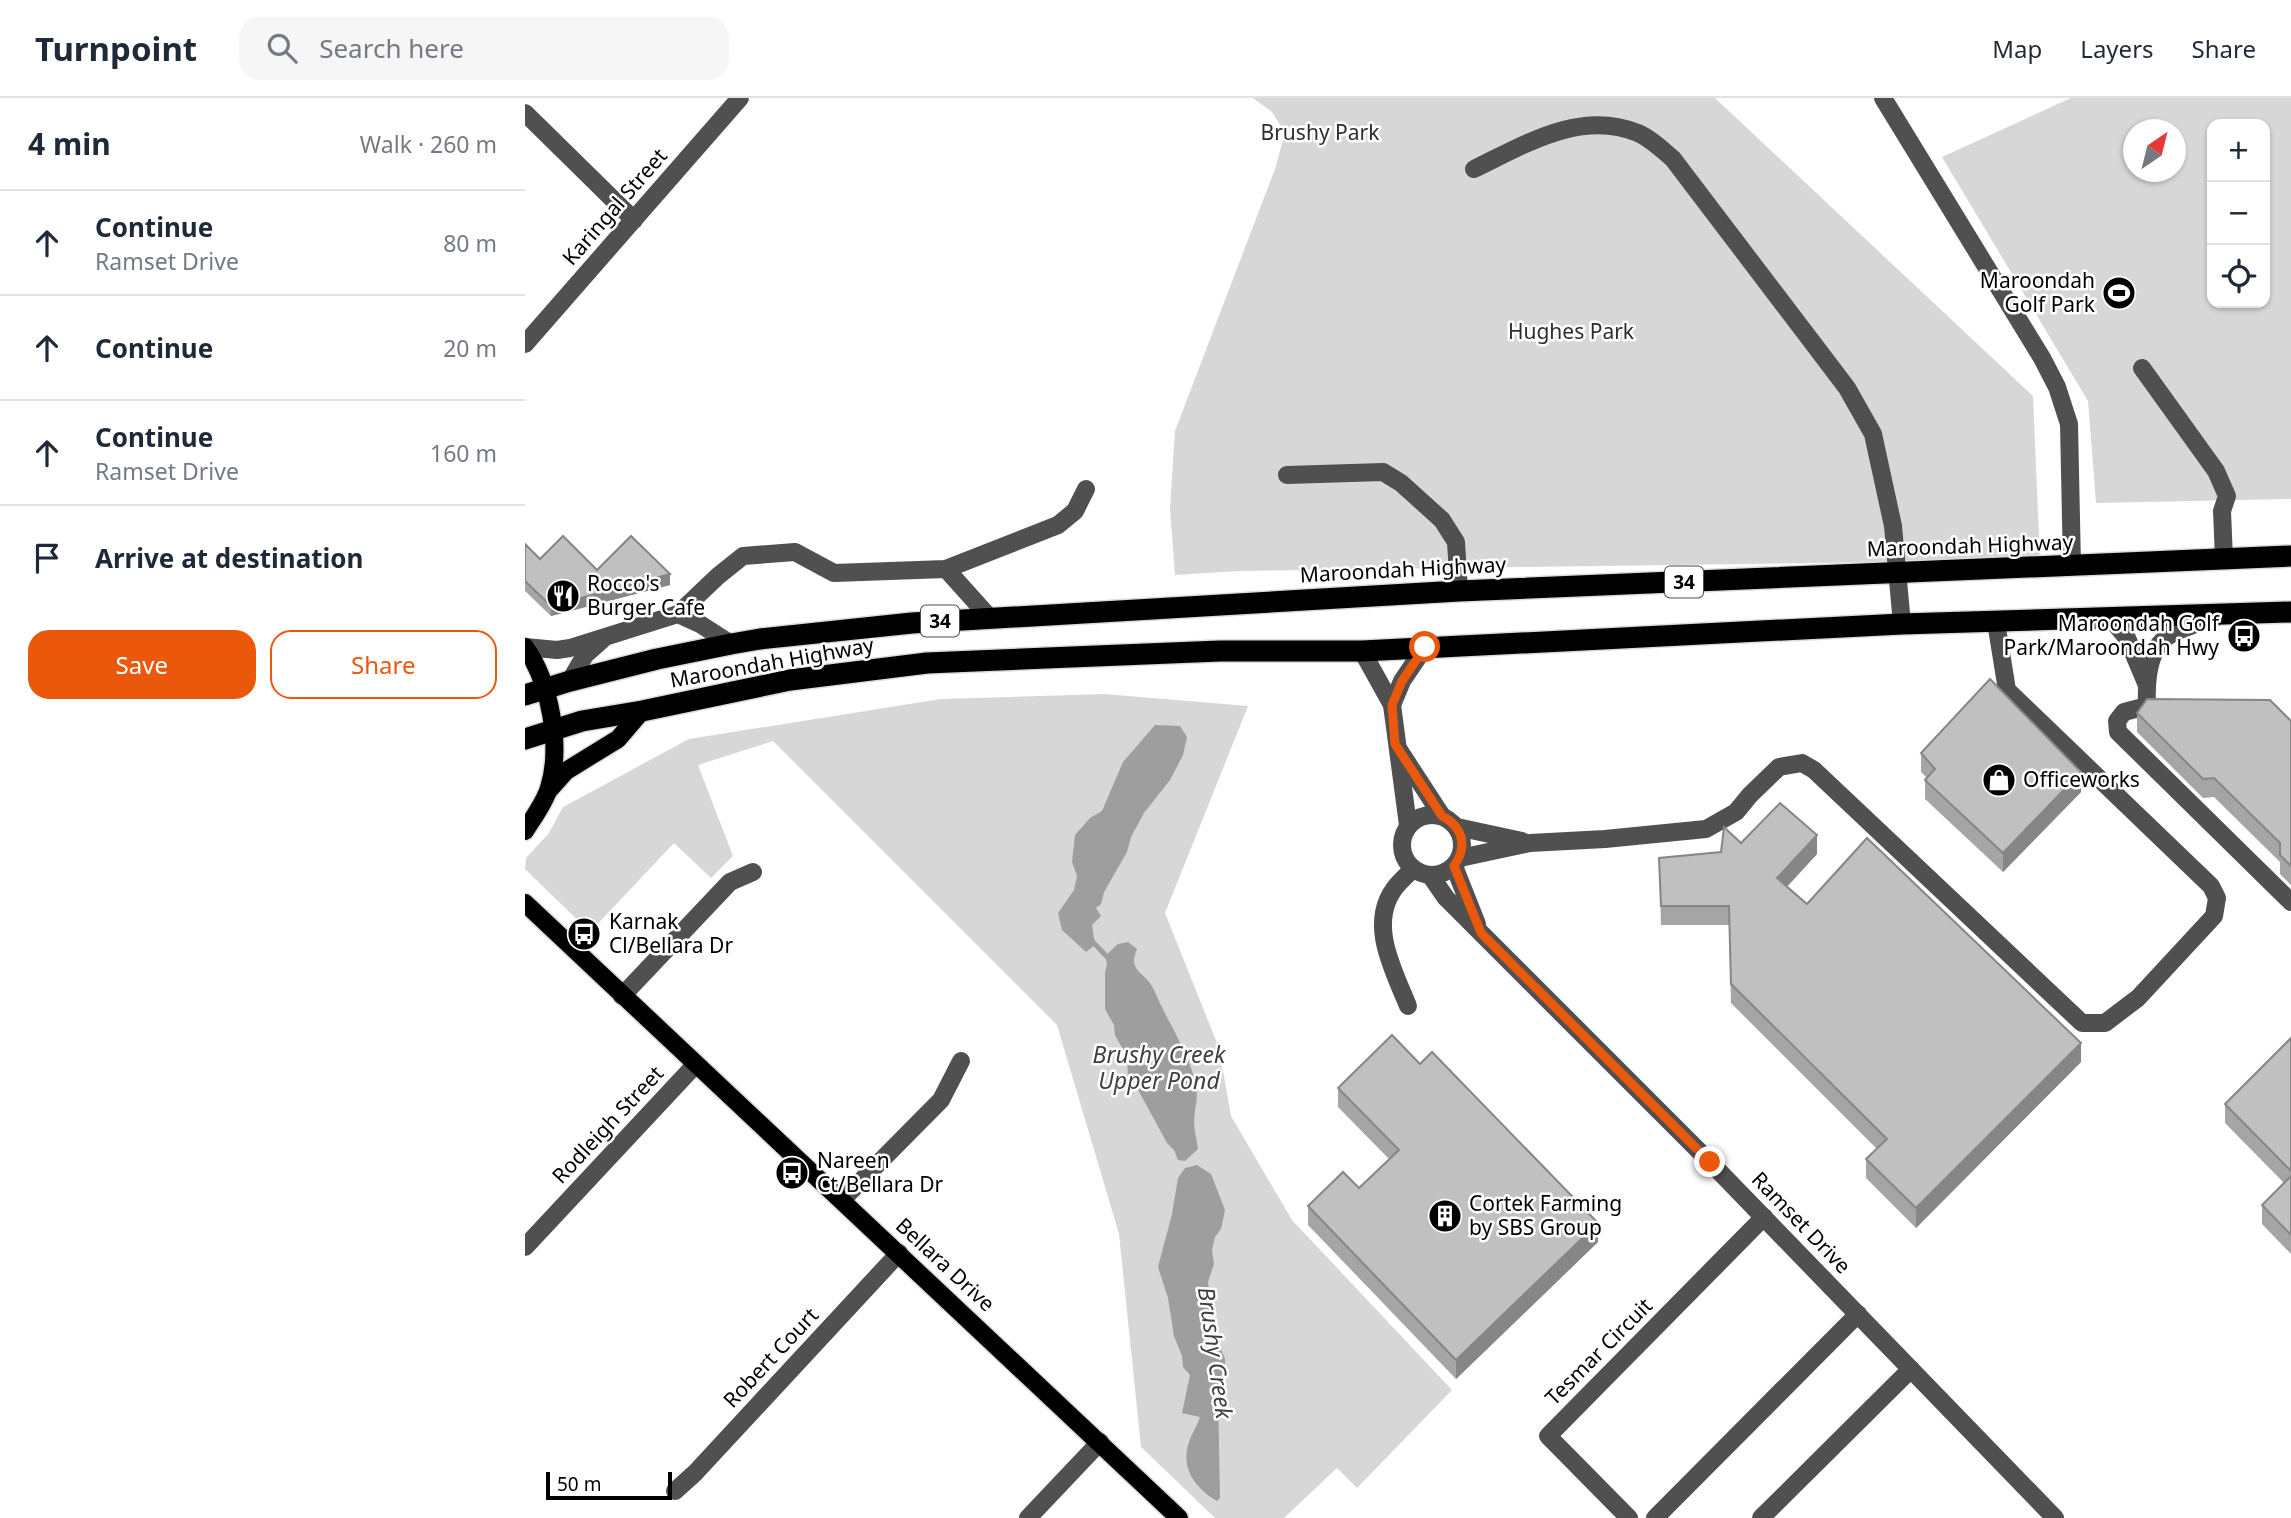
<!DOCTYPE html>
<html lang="en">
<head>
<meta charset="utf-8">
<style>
  :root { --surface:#fff; --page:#f6f6f7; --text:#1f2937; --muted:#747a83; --line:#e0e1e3; --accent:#ea580c }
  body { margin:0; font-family:"Noto Sans",sans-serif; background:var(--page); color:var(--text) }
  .controls { position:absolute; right:21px; top:21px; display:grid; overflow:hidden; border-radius:14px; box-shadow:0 2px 5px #0004 }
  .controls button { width:63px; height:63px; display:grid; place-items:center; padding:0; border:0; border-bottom:2px solid var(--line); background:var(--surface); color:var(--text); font:35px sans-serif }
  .compass { position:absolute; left:1598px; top:21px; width:63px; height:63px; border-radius:50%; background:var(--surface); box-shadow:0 2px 5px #0004; rotate:35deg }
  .scale { position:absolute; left:21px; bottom:18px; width:126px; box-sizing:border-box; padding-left:7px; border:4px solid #000; border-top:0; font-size:19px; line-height:24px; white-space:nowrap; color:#000; -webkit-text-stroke:5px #fff; paint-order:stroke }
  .stop { position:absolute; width:21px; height:21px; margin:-16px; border:5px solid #ea580c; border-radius:50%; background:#fff }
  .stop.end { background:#ea580c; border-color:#fff; box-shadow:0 2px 7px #0008 }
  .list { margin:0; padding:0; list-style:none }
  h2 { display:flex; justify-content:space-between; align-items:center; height:91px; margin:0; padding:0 28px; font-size:30px }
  h2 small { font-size:23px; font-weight:400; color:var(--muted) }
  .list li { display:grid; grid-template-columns:46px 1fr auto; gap:21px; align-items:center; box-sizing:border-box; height:105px; padding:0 28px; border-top:2px solid var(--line) }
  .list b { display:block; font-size:26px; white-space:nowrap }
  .list p { margin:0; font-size:23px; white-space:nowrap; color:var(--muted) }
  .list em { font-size:23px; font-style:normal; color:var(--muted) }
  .actions { display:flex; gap:14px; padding:21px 28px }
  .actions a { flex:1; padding:16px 0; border:2px solid var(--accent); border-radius:21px; text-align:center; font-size:24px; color:var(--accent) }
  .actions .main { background:var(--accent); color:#fff }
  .icon { flex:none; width:38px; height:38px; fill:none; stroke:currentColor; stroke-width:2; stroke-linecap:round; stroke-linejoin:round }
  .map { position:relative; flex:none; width:1766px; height:1420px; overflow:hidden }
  header { display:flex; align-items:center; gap:42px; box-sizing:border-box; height:98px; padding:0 35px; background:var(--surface); border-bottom:2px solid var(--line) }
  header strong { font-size:33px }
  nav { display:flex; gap:38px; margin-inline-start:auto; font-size:24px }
  .search { width:490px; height:63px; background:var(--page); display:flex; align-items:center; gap:18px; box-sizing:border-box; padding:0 24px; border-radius:21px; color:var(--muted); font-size:26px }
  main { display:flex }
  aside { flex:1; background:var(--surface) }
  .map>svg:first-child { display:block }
  .green { fill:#d7d7d7; fill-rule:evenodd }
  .water { fill:#9e9e9e }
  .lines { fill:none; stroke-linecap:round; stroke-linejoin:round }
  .stream { stroke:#9e9e9e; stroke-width:5 }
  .major-casing { stroke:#dbdbdb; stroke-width:21 }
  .highway-casing { stroke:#dbdbdb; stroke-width:24 }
  .minor { stroke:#505050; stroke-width:18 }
  .major { stroke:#000; stroke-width:18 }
  .highway { stroke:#000; stroke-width:21 }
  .wall { fill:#a5a5a5 }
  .shaded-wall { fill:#868686 }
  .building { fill:#c0c0c0; stroke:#868686; stroke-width:2 }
  .route { stroke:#ea580c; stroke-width:9 }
  .labels { text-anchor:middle; stroke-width:5; stroke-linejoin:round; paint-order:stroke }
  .shield { fill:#fff; stroke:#4c4c4c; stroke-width:2 }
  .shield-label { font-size:19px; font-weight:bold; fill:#000 }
  .park-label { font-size:21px; fill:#2e2e2e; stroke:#fff }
  .street-label { font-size:21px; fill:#000; stroke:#fff }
  .poi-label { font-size:21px; fill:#000; stroke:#fff; text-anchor:start }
  .water-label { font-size:23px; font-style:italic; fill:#3f3f3f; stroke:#fff }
</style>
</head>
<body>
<header>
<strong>Turnpoint</strong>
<div class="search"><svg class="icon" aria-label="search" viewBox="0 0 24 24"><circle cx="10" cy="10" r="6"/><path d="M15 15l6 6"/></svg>Search here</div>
<nav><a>Map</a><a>Layers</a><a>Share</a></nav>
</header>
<main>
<aside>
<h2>4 min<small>Walk · 260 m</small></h2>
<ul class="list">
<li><svg class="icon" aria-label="ahead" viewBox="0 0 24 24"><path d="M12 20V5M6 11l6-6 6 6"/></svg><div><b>Continue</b><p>Ramset Drive</p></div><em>80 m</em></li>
<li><svg class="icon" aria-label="ahead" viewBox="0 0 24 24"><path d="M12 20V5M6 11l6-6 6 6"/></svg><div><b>Continue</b></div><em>20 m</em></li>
<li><svg class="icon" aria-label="ahead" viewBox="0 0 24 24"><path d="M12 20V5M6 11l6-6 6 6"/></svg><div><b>Continue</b><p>Ramset Drive</p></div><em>160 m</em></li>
<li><svg class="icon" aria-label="arrive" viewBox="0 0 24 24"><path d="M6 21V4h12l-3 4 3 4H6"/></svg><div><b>Arrive at destination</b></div></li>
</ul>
<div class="actions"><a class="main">Save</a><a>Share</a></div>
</aside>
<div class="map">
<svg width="1766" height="1420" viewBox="0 0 1766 1420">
  <rect width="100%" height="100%" fill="#fff"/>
  <g class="green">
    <polygon points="728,0 1190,0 1508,298 1515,462 713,473 650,477 645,411 650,333 750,71 760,35 747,14"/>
    <path d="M1546 0H1766V401L1571 405 1563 303 1417 59ZM1687 26H1740V205H1687ZM1608 32H1650V74H1608Z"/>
    <polygon points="579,596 723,608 640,815 694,950 706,1018 767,1122 927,1292 832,1390 812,1370 759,1420 690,1420 616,1349 594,1136 532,927 248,643 173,667 208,758 186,780 149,745 65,834 0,771 1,760 24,735 38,709 164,641 416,601"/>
  </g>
  <g class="water">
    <polygon points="630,627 655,628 662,639 658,657 645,682 619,715 606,739 602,754 579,794 576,806 571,810 576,818 567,827 570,847 561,854 537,832 533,815 549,792 552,778 547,764 550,737 565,720 577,713 598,664"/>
    <path d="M603 844 612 851C602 875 621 873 629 892 642 923 663 953 671 986 674 1000 669 1011 669 1024 669 1033 672 1042 673 1051L660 1063 653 1062 649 1052 642 1045 612 990 603 980 602 959 590 937 589 927 580 911V875L582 865 580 858 593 846Z"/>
    <path d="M672 1067 686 1076 700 1112 696 1131 690 1139 687 1152 689 1166 683 1184 691 1238 700 1261V1274L693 1294 695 1400 692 1403C670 1390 655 1370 664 1344 667 1335 672 1328 675 1319L657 1315 665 1277 658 1269 657 1258 649 1238 643 1200 633 1169 647 1116 653 1080 660 1070Z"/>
  </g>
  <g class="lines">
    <polyline class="stream" points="567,843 585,862"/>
    <defs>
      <g id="major">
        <path d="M0 549C25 584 37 648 24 690 20 704 8 720 0 733"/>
        <polyline points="24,692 41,673 93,641 117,613"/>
        <polyline points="0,805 654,1420"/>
      </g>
      <g id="highway">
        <polyline points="0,597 45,583 132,561 206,546 235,541 387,525 934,493 1766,458"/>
        <polyline points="0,641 57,623 117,613 265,582 402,565 695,553 837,553 1377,526 1766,514"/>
      </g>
    </defs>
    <use href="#major" class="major-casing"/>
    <use href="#highway" class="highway-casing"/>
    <g class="minor">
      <polyline points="1358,0 1517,260 1532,289 1544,326 1547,468"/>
      <polyline points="0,15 109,122"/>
      <path d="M949 71C999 47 1056 11 1113 35 1126 41 1137 51 1148 61L1322 290 1348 336 1368 428 1377 526"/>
      <polyline points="0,246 215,0"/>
      <polyline points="1617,270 1691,373 1702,398 1697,413 1699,461"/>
      <polyline points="762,377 858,374 876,385 917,422 931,444 934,493"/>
      <polyline points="421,471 465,520"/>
      <polyline points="153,516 193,478 218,458 270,454 309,475 421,471 533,427 550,413 561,391"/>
      <path d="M1689 520C1674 525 1656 530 1643 538 1622 552 1621 586 1622 608L1599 614 1592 623 1593 634 1766 804"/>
      <polyline points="1586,521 1602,540 1621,585"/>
      <polyline points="0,549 32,552 45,550 153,516 175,526 206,546"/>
      <polyline points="837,553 867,607 883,727"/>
      <polyline points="45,583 60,557 77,542"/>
      <polyline points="867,607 877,583 900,549"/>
      <polyline points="874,652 917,718"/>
      <circle cx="907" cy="747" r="30"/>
      <polyline points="932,729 997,743"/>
      <polyline points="935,760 1005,745 1080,741 1181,731 1211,714 1225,697 1254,669 1277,665 1289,672 1557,925 1580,925 1613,900 1689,818 1692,800 1686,788 1482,592 1471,524"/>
      <polyline points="929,768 952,826"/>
      <polyline points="905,777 921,800 1185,1064 1530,1420"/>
      <polyline points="97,898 205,784 228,774"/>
      <path d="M883 908C869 873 843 827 869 791 874 784 882 777 888 771"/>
      <polyline points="317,1102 416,1002 436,963"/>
      <polyline points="0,1149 171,966"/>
      <polyline points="150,1393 170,1375 374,1155"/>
      <polyline points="503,1420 575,1344"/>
      <polyline points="1104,1420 1023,1338 1239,1119"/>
      <polyline points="1130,1420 1333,1216"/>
      <polyline points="1236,1420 1386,1271"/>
    </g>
    <use href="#major" class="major"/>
    <use href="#highway" class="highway"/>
  </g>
  <g class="wall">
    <polygon points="0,446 15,461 145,487 26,518 0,493"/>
    <polygon points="1612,615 1766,623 1766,787 1755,776 1755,764 1689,699 1678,700 1612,634"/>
    <polygon points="1396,655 1556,694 1478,774 1400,701 1400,682 1402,680 1396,674"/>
    <polygon points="1216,745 1292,756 1262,789 1282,806 1556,964 1391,1130 1341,1080 1341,1061 1352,1051 1206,905 1204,827 1136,827 1134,760 1196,754"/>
    <polygon points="1766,940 1766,1156 1737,1126 1737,1107 1759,1085 1700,1025 1700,1006"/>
    <polygon points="813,990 1073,1144 931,1281 783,1127 783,1108 834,1090 864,1061 813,1009"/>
  </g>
  <g class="shaded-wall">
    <polygon points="145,476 145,487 26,518 26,508"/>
    <polygon points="1556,674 1556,694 1478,774 1478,755"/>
    <polygon points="1292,737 1292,756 1252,799 1252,780"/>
    <polygon points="1556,945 1556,964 1391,1130 1391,1110"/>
    <polygon points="1073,1125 1073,1144 931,1281 931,1262"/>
  </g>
  <g class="building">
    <polygon points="38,438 72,472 106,438 145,476 26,508 0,483 0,446 15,461"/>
    <polygon points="1465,581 1556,674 1478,755 1400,682 1410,671 1396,655"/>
    <polygon points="1622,601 1745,602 1766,623 1766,768 1755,757 1755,745 1689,680 1678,681 1612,615"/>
    <polygon points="1255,705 1292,737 1252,780 1282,806 1342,740 1556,945 1391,1110 1341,1061 1362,1041 1206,886 1204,808 1136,808 1134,760 1196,754 1199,729 1216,745"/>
    <polygon points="867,937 895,966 907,954 1073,1125 931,1262 783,1108 818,1074 834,1090 874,1052 813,990"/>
    <polygon points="1766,940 1766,1073 1700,1006"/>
    <polygon points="1766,1078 1766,1137 1737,1107"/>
  </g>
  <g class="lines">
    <path class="route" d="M900 549 877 583 867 607 870 646 917 718C938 729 943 748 929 768L956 835 1185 1064"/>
  </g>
  <defs>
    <symbol id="stadium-disc" viewBox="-11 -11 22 22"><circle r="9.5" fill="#000" stroke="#fff"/><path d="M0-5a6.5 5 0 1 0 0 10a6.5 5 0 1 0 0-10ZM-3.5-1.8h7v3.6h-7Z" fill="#fff"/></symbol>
    <symbol id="restaurant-disc" viewBox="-11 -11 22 22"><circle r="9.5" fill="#000" stroke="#fff"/><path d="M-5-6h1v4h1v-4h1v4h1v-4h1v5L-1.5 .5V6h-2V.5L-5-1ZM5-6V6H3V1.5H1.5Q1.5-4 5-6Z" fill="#fff"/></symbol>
    <symbol id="bus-disc" viewBox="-11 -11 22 22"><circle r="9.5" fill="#000" stroke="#fff"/><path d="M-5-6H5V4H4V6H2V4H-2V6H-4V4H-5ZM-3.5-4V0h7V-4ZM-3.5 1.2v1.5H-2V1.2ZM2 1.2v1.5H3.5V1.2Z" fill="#fff"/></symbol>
    <symbol id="shop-disc" viewBox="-11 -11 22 22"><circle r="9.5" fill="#000" stroke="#fff"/><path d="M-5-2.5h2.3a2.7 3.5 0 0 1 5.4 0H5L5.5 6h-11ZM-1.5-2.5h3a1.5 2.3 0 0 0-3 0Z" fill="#fff"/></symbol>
    <symbol id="building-disc" viewBox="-11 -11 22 22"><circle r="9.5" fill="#000" stroke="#fff"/><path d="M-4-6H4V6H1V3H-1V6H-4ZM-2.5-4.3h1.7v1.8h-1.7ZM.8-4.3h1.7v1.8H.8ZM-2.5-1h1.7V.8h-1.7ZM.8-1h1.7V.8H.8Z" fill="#fff"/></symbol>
  </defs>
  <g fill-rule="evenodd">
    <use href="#stadium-disc" x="1575" y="176" width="38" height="38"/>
    <use href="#restaurant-disc" x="19" y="479" width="38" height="38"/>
    <use href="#bus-disc" x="1700" y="519" width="38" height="38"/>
    <use href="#shop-disc" x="1455" y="663" width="38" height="38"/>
    <use href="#bus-disc" x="40" y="817" width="38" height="38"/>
    <use href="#bus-disc" x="248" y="1056" width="38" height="38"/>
    <use href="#building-disc" x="901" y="1099" width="38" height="38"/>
  </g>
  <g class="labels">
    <g class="shield">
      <rect x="1140" y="468.5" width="38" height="31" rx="5"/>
      <rect x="396" y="507.5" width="38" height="31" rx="5"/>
    </g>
    <g class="shield-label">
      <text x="1159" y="491">34</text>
      <text x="415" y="530">34</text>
    </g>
    <g class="park-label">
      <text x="795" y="42">Brushy Park</text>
      <text x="1046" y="241">Hughes Park</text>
    </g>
    <g class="street-label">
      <text transform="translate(90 109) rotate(-49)" y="7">Karingal Street</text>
      <text transform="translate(1445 448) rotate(-2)" y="7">Maroondah Highway</text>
      <text transform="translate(878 472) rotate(-3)" y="7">Maroondah Highway</text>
      <text transform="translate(247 565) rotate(-10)" y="7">Maroondah Highway</text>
      <text transform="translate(83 1027) rotate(-47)" y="7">Rodleigh Street</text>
      <text transform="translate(1276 1125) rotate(46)" y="7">Ramset Drive</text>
      <text transform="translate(420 1167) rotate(43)" y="7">Bellara Drive</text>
      <text transform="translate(1074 1254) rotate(-45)" y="7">Tesmar Circuit</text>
      <text transform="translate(246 1260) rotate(-47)" y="7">Robert Court</text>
    </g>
    <g class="poi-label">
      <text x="1570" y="190" text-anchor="end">Maroondah<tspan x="1570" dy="24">Golf Park</tspan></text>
      <text x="62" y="493">Rocco's<tspan x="62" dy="24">Burger Cafe</tspan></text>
      <text x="1694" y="533" text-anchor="end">Maroondah Golf<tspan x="1694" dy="24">Park/Maroondah Hwy</tspan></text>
      <text x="1498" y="689">Officeworks</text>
      <text x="84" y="831">Karnak<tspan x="84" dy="24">Cl/Bellara Dr</tspan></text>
      <text x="292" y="1070">Nareen<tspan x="292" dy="24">Ct/Bellara Dr</tspan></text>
      <text x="944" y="1113">Cortek Farming<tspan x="944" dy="24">by SBS Group</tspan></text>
    </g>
    <g class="water-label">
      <text x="634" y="965">Brushy Creek<tspan x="634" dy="26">Upper Pond</tspan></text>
      <text transform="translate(690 1255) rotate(82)" y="8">Brushy Creek</text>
    </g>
  </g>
</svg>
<div class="controls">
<button>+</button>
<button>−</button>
<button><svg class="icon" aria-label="locate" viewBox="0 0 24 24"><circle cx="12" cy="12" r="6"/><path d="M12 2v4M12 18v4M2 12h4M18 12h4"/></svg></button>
</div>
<svg class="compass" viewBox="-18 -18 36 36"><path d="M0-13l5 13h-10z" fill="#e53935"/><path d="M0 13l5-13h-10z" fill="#747a83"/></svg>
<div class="scale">50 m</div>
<div class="stop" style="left:900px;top:549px"></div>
<div class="stop end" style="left:1185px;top:1064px"></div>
</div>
</main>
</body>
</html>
